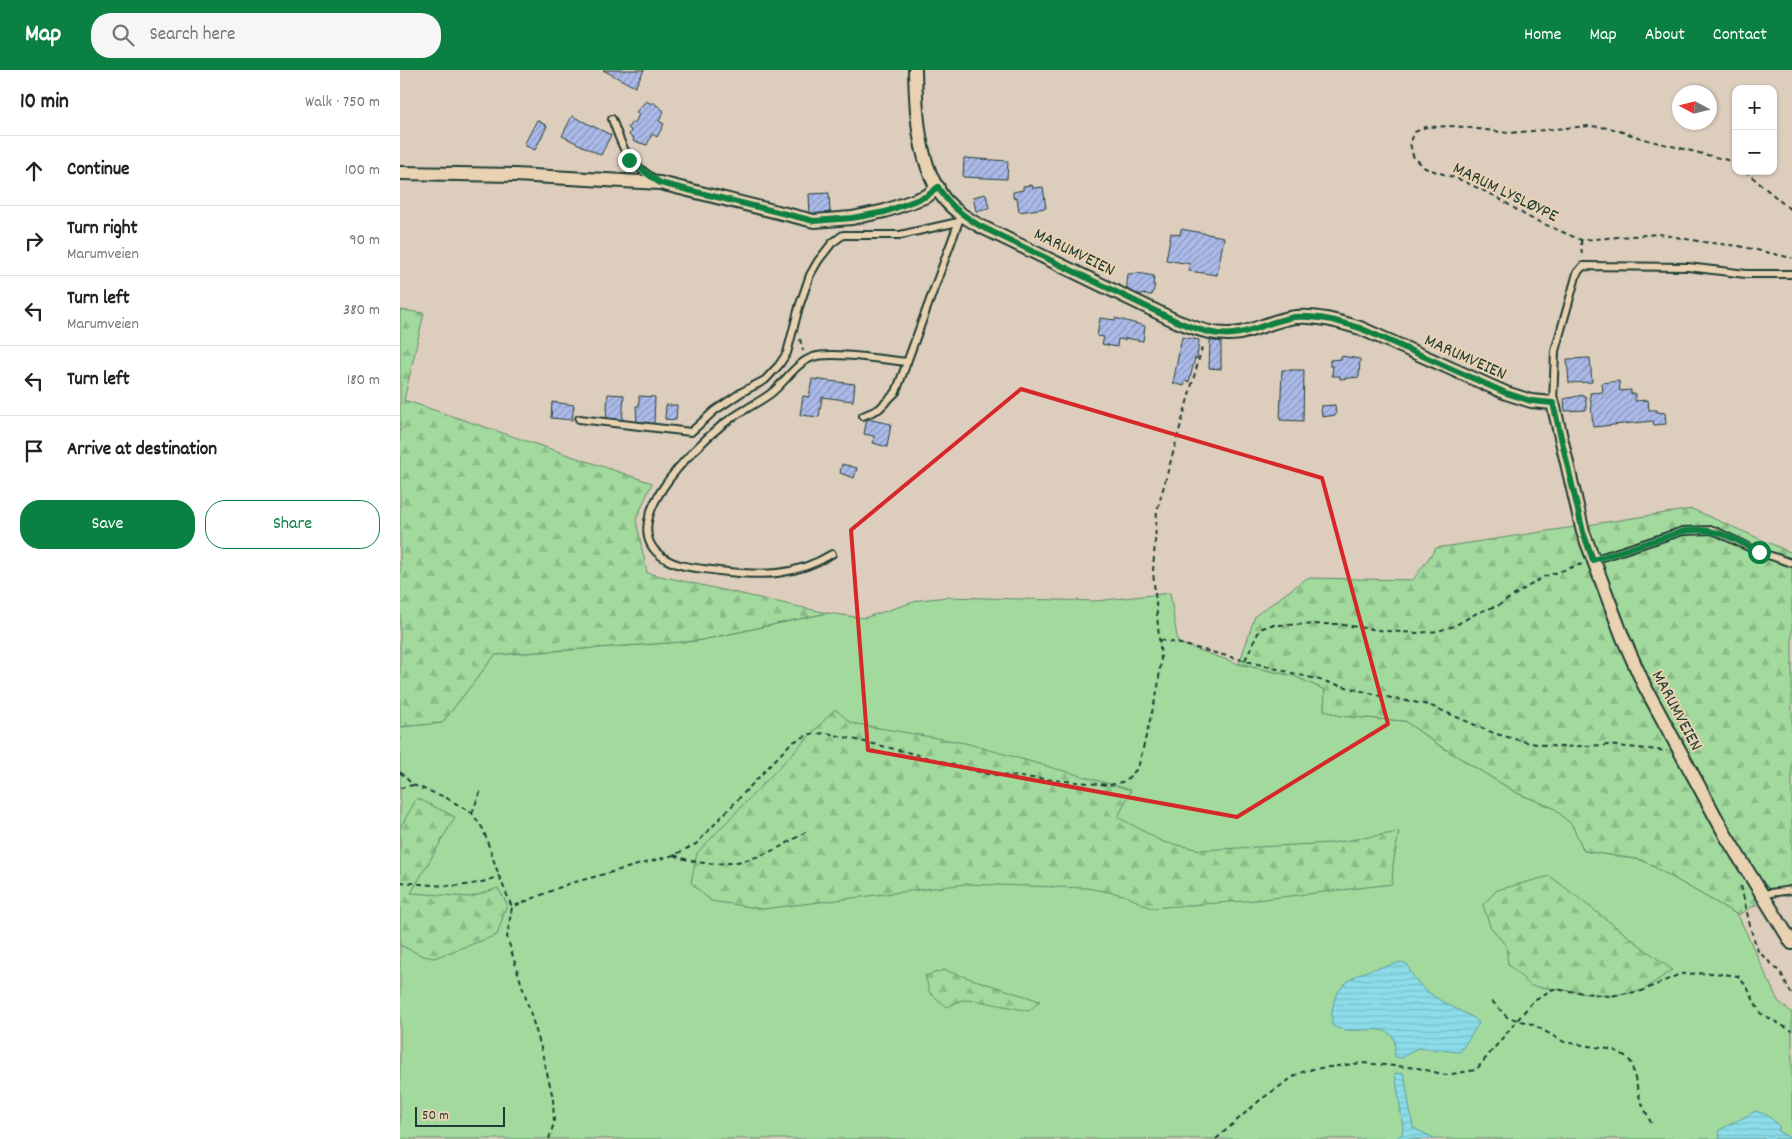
<!DOCTYPE html>
<html lang="en">
<head>
<meta charset="utf-8">
<style>
  :root { --surface:#fff; --page:#f6f6f6; --text:#222; --muted:#767676; --line:#e0e0e0; --accent:#0b8043 }
  body { margin:0; font-family:Dekko,sans-serif; background:var(--page); color:var(--text) }
  .controls { position:absolute; right:15px; top:15px; display:grid; overflow:hidden; border-radius:10px; box-shadow:0 1px 4px #0004 }
  .controls button { width:45px; height:45px; display:grid; place-items:center; padding:0; border:0; border-bottom:1px solid var(--line); background:var(--surface); color:var(--text); font:25px sans-serif }
  .compass { position:absolute; left:1272px; top:15px; width:45px; height:45px; border-radius:50%; background:var(--surface); box-shadow:0 1px 4px #0004; rotate:277deg }
  .scale { position:absolute; left:15px; bottom:12px; width:90px; box-sizing:border-box; padding-left:5px; border:2px solid #1f3d34; border-top:0; font-size:14px; line-height:18px; white-space:nowrap; color:#1f3d34; -webkit-text-stroke:4px #e9d2b2; paint-order:stroke }
  .stop { position:absolute; width:15px; height:15px; margin:-11px; border:4px solid #0b8043; border-radius:50%; background:#fff }
  .stop.end { background:#0b8043; border-color:#fff; box-shadow:0 1px 5px #0008 }
  .list { margin:0; padding:0; list-style:none }
  h2 { display:flex; justify-content:space-between; align-items:center; height:65px; margin:0; padding:0 20px; font-size:21px }
  h2 small { font-size:16px; font-weight:400; color:var(--muted) }
  .list li { display:grid; grid-template-columns:32px 1fr auto; gap:15px; align-items:center; box-sizing:border-box; height:70px; padding:0 20px; border-top:1px solid var(--line) }
  .list b { display:block; font-size:19px; white-space:nowrap }
  .list p { margin:0; font-size:16px; white-space:nowrap; color:var(--muted) }
  .list em { font-size:16px; font-style:normal; color:var(--muted) }
  .actions { display:flex; gap:10px; padding:15px 20px }
  .actions a { flex:1; padding:11px 0; border:1px solid var(--accent); border-radius:20px; text-align:center; font-size:18px; color:var(--accent) }
  .actions .main { background:var(--accent); color:#fff }
  .icon { flex:none; width:28px; height:28px; fill:none; stroke:currentColor; stroke-width:2; stroke-linecap:round; stroke-linejoin:round }
  .map { position:relative; flex:none; width:1392px; height:1069px; overflow:hidden }
  header { display:flex; align-items:center; gap:30px; box-sizing:border-box; height:70px; padding:0 25px; background:var(--accent); color:#fff }
  header strong { font-size:24px }
  nav { display:flex; gap:28px; margin-inline-start:auto; font-size:18px }
  .search { width:350px; height:45px; background:var(--page); display:flex; align-items:center; gap:12px; box-sizing:border-box; padding:0 18px; border-radius:20px; color:var(--muted); font-size:19px }
  main { display:flex }
  aside { flex:1; background:var(--surface) }
  .map>svg:first-child { display:block }
  .grass { fill:#a2d99d; stroke:#608b68 }
  .forest { fill:url(#forest-firs); stroke:#608b68 }
  .water { fill:url(#water-rules); stroke:#609ca1 }
  .building { fill:url(#building-hatch); stroke:#1f3d34 }
  .lines { fill:none; stroke-linecap:round; stroke-linejoin:round }
  .lane-casing { stroke:#1f3d34; stroke-width:10 }
  .street-casing { stroke:#1f3d34; stroke-width:16 }
  .path { stroke:#1f3d34; stroke-width:2; stroke-dasharray:5 4; stroke-linecap:butt }
  .lane { stroke:#e9d2b2; stroke-width:6 }
  .street { stroke:#e9d2b2; stroke-width:12 }
  .route { stroke:#0b8043; stroke-width:6 }
  .marked { fill:none; stroke:#d62828; stroke-width:4; stroke-linejoin:round }
  .labels { text-anchor:middle; stroke-width:4; stroke-linejoin:round; paint-order:stroke }
  .street-label { font-size:18px; fill:#1f3d34; stroke:#e9d2b2 }
</style>
</head>
<body>
<header>
<strong>Map</strong>
<div class="search"><svg class="icon" aria-label="search" viewBox="0 0 24 24"><circle cx="10" cy="10" r="6"/><path d="M15 15l6 6"/></svg>Search here</div>
<nav><a>Home</a><a>Map</a><a>About</a><a>Contact</a></nav>
</header>
<main>
<aside>
<h2>10 min<small>Walk · 750 m</small></h2>
<ul class="list">
<li><svg class="icon" aria-label="ahead" viewBox="0 0 24 24"><path d="M12 20V5M6 11l6-6 6 6"/></svg><div><b>Continue</b></div><em>100 m</em></li>
<li><svg class="icon" aria-label="right" viewBox="0 0 24 24"><path d="M7 20v-9h11M14 6l5 5-5 5"/></svg><div><b>Turn right</b><p>Marumveien</p></div><em>90 m</em></li>
<li><svg class="icon" aria-label="left" viewBox="0 0 24 24"><path d="M17 20v-9H6M10 6l-5 5 5 5"/></svg><div><b>Turn left</b><p>Marumveien</p></div><em>380 m</em></li>
<li><svg class="icon" aria-label="left" viewBox="0 0 24 24"><path d="M17 20v-9H6M10 6l-5 5 5 5"/></svg><div><b>Turn left</b></div><em>180 m</em></li>
<li><svg class="icon" aria-label="arrive" viewBox="0 0 24 24"><path d="M6 21V4h12l-3 4 3 4H6"/></svg><div><b>Arrive at destination</b></div></li>
</ul>
<div class="actions"><a class="main">Save</a><a>Share</a></div>
</aside>
<div class="map">
<svg width="1392" height="1069" viewBox="0 0 1392 1069">
  <defs>
    <pattern id="forest-firs" width="22" height="20" patternUnits="userSpaceOnUse" patternTransform="scale(1.25)"><rect width="22" height="20" fill="#a2d99d"/><path d="M5 1l3.5 6h-7zM16 11l3.5 6h-7z" fill="#8bbb88"/></pattern>
    <pattern id="water-rules" width="6" height="5" patternUnits="userSpaceOnUse" patternTransform="scale(1.25)"><rect width="6" height="5" fill="#8cdcea"/><path d="M0 2.5h6" fill="none" stroke="#78bec9"/></pattern>
    <pattern id="building-hatch" width="6" height="6" patternUnits="userSpaceOnUse" patternTransform="scale(1.25)"><rect width="6" height="6" fill="#acbaea"/><path d="M-1 1l2-2M0 6l6-6M5 7l2-2" fill="none" stroke="#8b98be"/></pattern>
  </defs>
  <rect width="100%" height="100%" fill="#ddcdbd"/>
  <filter id="ink" filterUnits="userSpaceOnUse"><feTurbulence type="fractalNoise" baseFrequency=".02" numOctaves="2"/><feDisplacementMap in="SourceGraphic" scale="10" xChannelSelector="R" yChannelSelector="G"/><feConvolveMatrix kernelMatrix="1 2 1 2 8 2 1 2 1" color-interpolation-filters="sRGB"/></filter>
  <g filter="url(#ink)">
    <polygon class="grass" points="770,523 778,573 839,594 894,606 925,620 924,640 940,646 1005,651 1037,674 1117,723 1154,738 1172,755 1184,781 1242,790 1338,845 1378,931 1392,943 1392,1069 0,1069 0,657 42,653 95,585 297,571 427,543 464,548 520,530 547,527 696,531"/>
    <g class="forest">
      <polygon points="0,240 24,243 4,330 252,413 236,450 247,503 427,543 297,571 95,585 42,653 0,657"/>
      <polygon points="1292,439 1392,483 1392,814 1338,845 1242,790 1184,781 1172,755 1154,738 1117,723 1037,674 1005,651 940,646 924,640 925,620 894,606 839,594 855,546 907,508 1013,510 1036,478"/>
      <polygon points="435,639 451,653 565,673 731,720 718,747 763,772 801,780 932,773 999,762 993,795 992,814 856,830 751,838 724,825 687,818 566,814 363,839 311,831 291,813 297,783"/>
      <polygon points="17,728 55,747 11,823 72,827 98,818 107,834 97,865 34,888 23,886 0,875 0,758"/>
      <polygon points="1150,806 1272,900 1242,921 1209,926 1131,916 1108,894 1106,876 1090,856 1083,835 1097,820"/>
      <polygon points="544,900 640,931 629,941 579,931 562,930 547,937 530,923 525,906"/>
    </g>
    <g class="water">
      <path d="M1001 892 1007 894C1017 923 1048 934 1074 948L1079 953 1060 982 1017 978 1002 988 995 987C994 980 996 973 993 967 983 951 948 968 932 955 929 922 947 905 978 898 986 896 993 895 1001 892Z"/>
      <polygon points="995,1003 1004,1004 1013,1058 1036,1069 995,1069 1002,1064 1003,1057"/>
      <polygon points="1356,1041 1369,1046 1379,1056 1379,1062 1392,1069 1320,1069 1319,1060"/>
    </g>
    <g class="building">
      <polygon points="203,0 244,0 235,17"/>
      <polygon points="246,31 252,34 253,32 264,41 259,51 264,54 257,67 252,64 247,75 233,71 234,68 229,65 231,60 228,58 232,52 235,53 239,44 236,42"/>
      <polygon points="172,46 211,65 201,85 162,66"/>
      <polygon points="137,50 147,56 135,80 124,75"/>
      <polygon points="564,88 608,91 607,109 563,107"/>
      <polygon points="632,115 633,118 643,117 646,138 619,142 617,127 613,128 613,122 623,120 623,116"/>
      <polygon points="429,123 430,145 410,146 409,124"/>
      <polygon points="586,124 589,138 576,141 573,127"/>
      <polygon points="781,159 824,167 817,205 789,201 790,194 766,190 771,163 780,165"/>
      <polygon points="738,203 754,206 753,215 755,215 752,225 726,223 728,204"/>
      <polygon points="700,248 715,250 715,248 745,256 743,271 725,268 725,270 718,269 717,277 702,274 704,267 697,266"/>
      <polygon points="782,267 799,270 797,289 795,288 789,312 786,311 784,316 773,313"/>
      <polygon points="810,271 821,271 821,299 809,298"/>
      <polygon points="941,286 960,289 959,307 940,309 940,306 932,306 933,296 930,296 930,290 941,289"/>
      <polygon points="1190,288 1192,312 1169,313 1167,289"/>
      <polygon points="882,300 904,300 903,351 880,350"/>
      <polygon points="412,309 455,314 453,331 422,327 419,347 400,345 403,326 409,327"/>
      <polygon points="1219,311 1220,321 1231,320 1231,324 1235,324 1235,331 1248,330 1249,340 1257,340 1257,342 1265,343 1266,354 1254,355 1253,351 1193,357 1190,323 1203,322 1202,313"/>
      <polygon points="208,324 224,325 222,352 206,351"/>
      <polygon points="1183,325 1186,327 1186,340 1165,341 1164,329"/>
      <polygon points="239,326 255,327 254,354 237,353 236,336 239,336"/>
      <polygon points="152,332 174,335 172,350 151,348"/>
      <polygon points="266,335 277,335 276,350 265,349"/>
      <polygon points="935,335 936,345 922,347 921,336"/>
      <polygon points="467,349 491,354 487,377 473,373 474,366 464,364"/>
      <polygon points="442,394 457,398 454,408 440,403"/>
    </g>
    <g class="lines">
      <defs>
        <g id="lane">
          <path d="M212 49C224 82 226 91 257 111"/>
          <polyline points="1153,333 1155,281 1177,203 1183,196 1288,197 1346,204 1392,204"/>
          <polyline points="463,346 479,339 496,322 559,151"/>
          <polyline points="179,349 291,362 314,341 342,322 365,310 379,295 387,283 399,237 410,205 418,191 432,173 443,165 500,165 558,152"/>
          <path d="M432 484C394 507 362 506 319 501 301 498 279 498 264 488 212 455 295 377 322 355 337 343 355 335 370 324 385 313 395 293 413 287 432 281 485 290 507 292"/>
          <polyline points="1193,490 1283,461 1313,460 1359,482 1392,493"/>
          <polyline points="1363,824 1392,820"/>
        </g>
        <g id="street">
          <path d="M515 0C516 42 518 97 546 131 556 142 568 149 580 156L776 251C797 259 817 267 840 263 859 259 876 249 896 247 917 245 940 252 960 258L1106 323 1131 331 1153 333 1183 462 1223 568 1244 615 1326 766 1392 873"/>
          <polyline points="0,103 115,105 260,113 414,151 452,148 485,141 527,126 538,117"/>
        </g>
      </defs>
      <use href="#lane" class="lane-casing"/>
      <use href="#street" class="street-casing"/>
      <g class="path">
        <polyline points="1336,95 1327,90 1244,69 1210,58 1189,56 1109,63 1055,56 1026,57 1015,62 1010,73 1013,86 1025,98 1061,110 1095,126 1128,147 1181,170 1259,164 1303,172 1339,176 1392,188"/>
        <polyline points="1345,101 1392,141"/>
        <polyline points="1181,170 1182,188"/>
        <polyline points="400,269 403,281"/>
        <polyline points="760,570 777,573 981,626 1029,635 1096,664 1130,673 1159,677 1208,675 1267,681"/>
        <polyline points="845,590 860,559 871,555 936,554 986,561 1018,563 1038,561 1054,556 1077,543 1099,535 1143,507 1182,494"/>
        <polyline points="0,702 13,715 45,727 72,743 83,759 99,806 112,837"/>
        <polyline points="0,718 13,715"/>
        <polyline points="72,743 81,720"/>
        <path d="M274 785C321 805 368 788 408 760"/>
        <path d="M0 812C36 815 64 821 99 806"/>
        <polyline points="1341,816 1351,860 1358,881 1381,903 1392,925"/>
        <polyline points="1092,931 1107,947 1132,954 1164,972 1214,980 1225,986 1231,992 1240,1029 1251,1053"/>
        <polyline points="149,1069 154,1053 153,1028 140,974 107,867 112,837 168,814 274,785 296,774 391,673 410,664 427,663 503,681 587,704 710,715 725,711 738,698 758,618 761,589 753,501 757,441 803,274"/>
        <polyline points="816,1069 860,1030 899,1003 913,999 962,993 1018,998 1046,1005 1076,1000 1134,930 1153,919 1209,926 1242,921 1280,904 1314,903 1338,906 1347,917 1360,943 1392,961"/>
      </g>
      <use href="#lane" class="lane"/>
      <use href="#street" class="street"/>
    </g>
  </g>
  <g class="lines" filter="url(#ink)">
    <path class="route" d="M229 90 260 113 414 151 452 148 485 142 527 126 538 117C549 135 562 145 580 156L776 251C797 259 817 268 840 263 859 259 876 249 895 247 917 245 940 252 960 258L1106 323 1131 331 1153 333 1183 462 1193 490 1284 461C1315 456 1332 468 1359 482"/>
  </g>
  <path class="marked" d="M621 319 922 408 988 654 837 747 468 680 451 460Z"/>
  <g class="labels">
    <g class="street-label">
      <text transform="translate(1106 121) rotate(26)" y="6">MARUM LYSLØYPE</text>
      <text transform="translate(675 181) rotate(26)" y="6">MARUMVEIEN</text>
      <text transform="translate(1066 286) rotate(24)" y="6">MARUMVEIEN</text>
      <text transform="translate(1278 640) rotate(62)" y="6">MARUMVEIEN</text>
    </g>
  </g>
</svg>
<div class="controls">
<button>+</button>
<button>−</button>
</div>
<svg class="compass" viewBox="-18 -18 36 36"><path d="M0-13l5 13h-10z" fill="#e53935"/><path d="M0 13l5-13h-10z" fill="#767676"/></svg>
<div class="scale">50 m</div>
<div class="stop" style="left:1359px;top:482px"></div>
<div class="stop end" style="left:229px;top:90px"></div>
</div>
</main>
</body>
</html>
